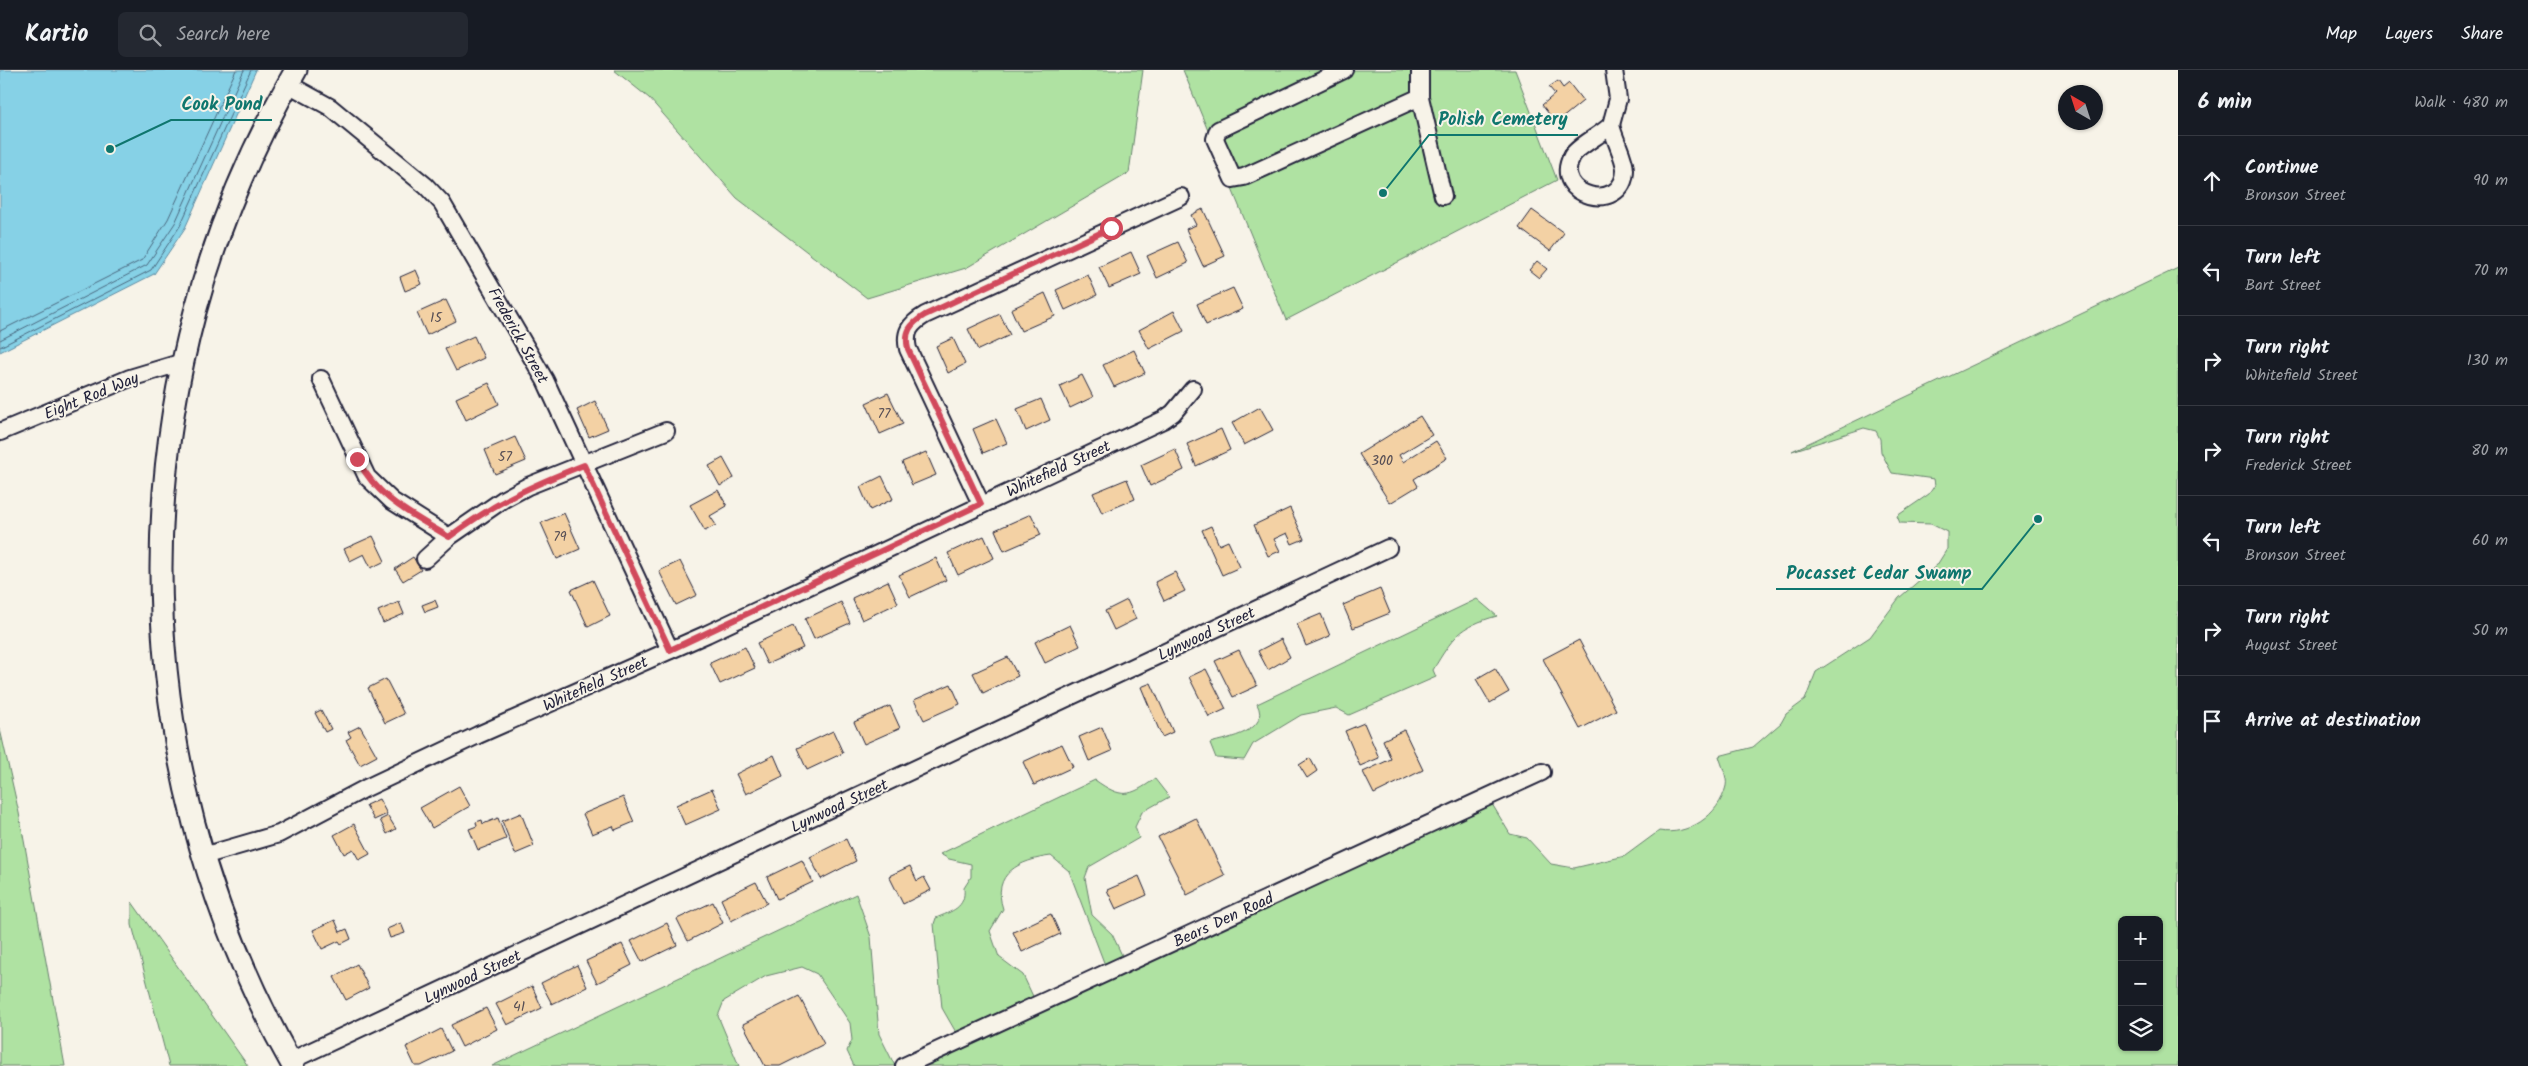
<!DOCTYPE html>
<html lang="en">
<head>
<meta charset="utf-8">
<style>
  :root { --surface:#171b24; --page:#242831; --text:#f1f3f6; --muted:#9ea1a6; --line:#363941 }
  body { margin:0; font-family:Kalam,sans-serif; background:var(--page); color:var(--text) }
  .controls { position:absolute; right:15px; bottom:15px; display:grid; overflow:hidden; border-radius:8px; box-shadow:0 1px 4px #0004 }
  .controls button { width:45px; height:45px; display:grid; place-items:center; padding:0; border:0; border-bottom:1px solid var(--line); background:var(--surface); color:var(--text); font:25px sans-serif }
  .compass { position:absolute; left:2058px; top:15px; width:45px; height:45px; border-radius:50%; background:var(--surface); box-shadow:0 1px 4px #0004; rotate:321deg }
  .stop { position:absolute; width:15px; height:15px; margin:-11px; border:4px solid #d1495b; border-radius:50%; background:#fff }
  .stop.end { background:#d1495b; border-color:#fff; box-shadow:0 1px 5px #0008 }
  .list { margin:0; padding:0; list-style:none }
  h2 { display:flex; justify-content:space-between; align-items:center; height:65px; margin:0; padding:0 20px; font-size:21px }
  h2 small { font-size:16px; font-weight:400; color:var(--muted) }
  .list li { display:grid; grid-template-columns:32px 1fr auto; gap:15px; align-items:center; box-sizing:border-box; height:90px; padding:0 20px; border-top:1px solid var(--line) }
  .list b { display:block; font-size:19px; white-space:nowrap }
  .list p { margin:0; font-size:16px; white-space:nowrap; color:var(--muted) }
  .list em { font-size:16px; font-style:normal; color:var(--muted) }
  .icon { flex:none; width:28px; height:28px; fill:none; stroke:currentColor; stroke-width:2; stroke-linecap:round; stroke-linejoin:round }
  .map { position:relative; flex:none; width:2178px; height:996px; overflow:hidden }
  header { display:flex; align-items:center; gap:30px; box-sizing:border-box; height:70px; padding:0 25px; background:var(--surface); border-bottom:1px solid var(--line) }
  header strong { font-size:24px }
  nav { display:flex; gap:28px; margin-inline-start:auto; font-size:18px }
  .search { width:350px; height:45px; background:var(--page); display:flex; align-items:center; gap:12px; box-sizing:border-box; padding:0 18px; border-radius:8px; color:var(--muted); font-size:19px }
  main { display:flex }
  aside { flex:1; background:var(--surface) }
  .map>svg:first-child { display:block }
  .green { fill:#afe2a2; stroke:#68826e; fill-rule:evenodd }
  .water { fill:#86d1e6; stroke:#5e8ba2 }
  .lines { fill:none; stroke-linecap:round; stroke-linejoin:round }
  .shore { stroke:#4a687f; stroke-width:1 }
  .building { fill:#f3d1a4; stroke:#22223b }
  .minor-casing { stroke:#22223b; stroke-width:20 }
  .major-casing { stroke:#22223b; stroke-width:25 }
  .minor { stroke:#f7f3e8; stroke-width:16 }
  .major { stroke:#f7f3e8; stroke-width:21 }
  .route { stroke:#d1495b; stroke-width:6 }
  .labels { text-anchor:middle; stroke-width:4; stroke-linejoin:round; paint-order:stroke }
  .number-label { font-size:14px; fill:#564e55 }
  .street-label { font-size:16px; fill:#22223b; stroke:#f7f3e8 }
  .leader { fill:none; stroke:#0f766e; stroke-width:2 }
  .callout-dot { fill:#0f766e; stroke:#f7f3e8; stroke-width:2 }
  .callout-label { font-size:18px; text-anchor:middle; font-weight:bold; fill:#0f766e; stroke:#f7f3e8; stroke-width:4; stroke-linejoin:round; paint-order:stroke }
</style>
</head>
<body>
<header>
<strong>Kartio</strong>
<div class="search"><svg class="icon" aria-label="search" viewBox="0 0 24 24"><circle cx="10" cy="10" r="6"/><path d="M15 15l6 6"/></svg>Search here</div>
<nav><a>Map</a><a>Layers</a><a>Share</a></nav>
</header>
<main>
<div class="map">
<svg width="2178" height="996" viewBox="0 0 2178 996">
  <rect width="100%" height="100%" fill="#f7f3e8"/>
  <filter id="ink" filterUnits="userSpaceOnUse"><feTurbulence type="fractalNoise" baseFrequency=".02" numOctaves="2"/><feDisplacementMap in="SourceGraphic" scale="10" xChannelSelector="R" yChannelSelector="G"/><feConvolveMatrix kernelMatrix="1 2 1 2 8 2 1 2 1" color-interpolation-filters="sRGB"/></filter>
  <g filter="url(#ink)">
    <g class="green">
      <polygon points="614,0 1143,0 1129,103 966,198 867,228 737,128 649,28"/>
      <polygon points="1183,0 1515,0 1557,110 1286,250"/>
      <path d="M2178 198V996H914L961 971 942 938 934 854 936 848C952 841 966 838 964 818L971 807V794L949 789 940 784 1095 710C1122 729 1129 727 1155 709L1169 727 1142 742 1135 757 1139 768 1089 797 1085 808 1092 845 1112 864 1127 896 1489 729 1510 764 1527 768 1551 794 1574 798 1625 786 1659 761C1688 766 1719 746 1726 716 1728 708 1721 694 1719 686L1753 677 1781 653 1786 644 1805 630 1816 602 1870 567 1899 528 1937 495 1947 479V462L1931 454 1900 453 1897 446 1929 424 1935 415 1934 409 1892 403 1881 382 1880 369 1876 361 1864 358 1792 381ZM1051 786 1069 801 1108 903 1038 937 1023 905 999 887 990 861 1003 839C991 803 1020 790 1051 786ZM2122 850H2159V977H2122Z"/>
      <path d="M1477 529 1497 546C1460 556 1452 568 1433 600L1436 607 1349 645 1336 638 1301 645 1253 674 1244 690 1216 688 1210 673C1228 668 1271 661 1257 634Z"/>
      <polygon points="0,659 19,743 65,996 0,996"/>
      <polygon points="856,824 871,867 879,964 895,996 854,996 847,981 852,970 850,953 817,904 802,897 766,906 724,931 718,946 739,996 492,996"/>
      <polygon points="132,832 248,996 169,996 132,855"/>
    </g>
    <polygon class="water" points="0,0 256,0 185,158 154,204 0,282"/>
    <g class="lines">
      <g class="shore">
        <polyline points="0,261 142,190 168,149 236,0"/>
        <polyline points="0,270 147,195 175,153 244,0"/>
        <polyline points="0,277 151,200 180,156 251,0"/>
      </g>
    </g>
    <g class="building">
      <polygon points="1558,11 1563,18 1569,13 1583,31 1556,53 1542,35 1555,24 1549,17"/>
      <polygon points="1203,139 1225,186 1203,196 1186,159 1196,155 1191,145"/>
      <polygon points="1532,140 1564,163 1550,181 1519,158"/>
      <polygon points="1178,172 1188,193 1157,208 1147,186"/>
      <polygon points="1131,182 1141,204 1109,218 1099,197"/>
      <polygon points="1537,191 1547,199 1539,208 1529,200"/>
      <polygon points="416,200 422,214 405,221 400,207"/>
      <polygon points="1088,205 1097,225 1065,240 1056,220"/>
      <polygon points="1233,218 1243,239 1206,255 1197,234"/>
      <polygon points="1045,223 1055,246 1021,261 1011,239"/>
      <polygon points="446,230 456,251 427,265 417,243"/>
      <polygon points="1174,241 1184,261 1149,279 1139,260"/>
      <polygon points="1000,244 1010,265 978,280 968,259"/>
      <polygon points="474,266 484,288 456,301 445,279"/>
      <polygon points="953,268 965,294 948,303 936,276"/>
      <polygon points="1134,280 1145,303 1114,317 1103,295"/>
      <polygon points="1082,305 1093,327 1070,338 1060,316"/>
      <polygon points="489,313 499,334 466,350 456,328"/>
      <polygon points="888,323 903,354 880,364 866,333"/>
      <polygon points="1041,329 1050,350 1026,361 1017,339"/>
      <polygon points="595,331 608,359 589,367 577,340"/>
      <polygon points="1260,337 1273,360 1244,375 1232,353"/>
      <polygon points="1420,346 1432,365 1399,385 1403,392 1436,371 1447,388 1414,409 1418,416 1390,433 1359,384"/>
      <polygon points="996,349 1007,373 983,383 973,359"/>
      <polygon points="1221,359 1230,380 1196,396 1187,374"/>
      <polygon points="515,367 526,391 495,404 485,380"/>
      <polygon points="1175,379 1184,400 1150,416 1141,395"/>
      <polygon points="926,382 936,405 912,415 902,392"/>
      <polygon points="723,388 734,408 720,416 709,396"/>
      <polygon points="882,406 893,429 870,440 860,417"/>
      <polygon points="1127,409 1135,429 1102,443 1093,423"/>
      <polygon points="718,420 727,436 710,446 716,455 705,461 690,435"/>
      <polygon points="1290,438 1304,469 1292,474 1287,463 1274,469 1280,481 1268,486 1254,455"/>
      <polygon points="564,443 580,479 557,489 541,453"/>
      <polygon points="1031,444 1041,465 1004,481 995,460"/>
      <polygon points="1211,456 1219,475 1228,471 1240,497 1222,505 1202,460"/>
      <polygon points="373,466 385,491 371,498 364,484 350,491 344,479"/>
      <polygon points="984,466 994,488 958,505 948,483"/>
      <polygon points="413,487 421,500 403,511 395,499"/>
      <polygon points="936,488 946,510 910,527 899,505"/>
      <polygon points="680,491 697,525 676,535 659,501"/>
      <polygon points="1175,502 1185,521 1164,531 1155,512"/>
      <polygon points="593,510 610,546 588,557 571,520"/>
      <polygon points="888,511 898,533 862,550 852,528"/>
      <polygon points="1380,519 1390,543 1353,558 1343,535"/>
      <polygon points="435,530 438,537 425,542 422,535"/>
      <polygon points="1127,530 1136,549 1114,560 1105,541"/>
      <polygon points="399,532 404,544 383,553 378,541"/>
      <polygon points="841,532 850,553 814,569 805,549"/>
      <polygon points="1321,544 1330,566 1306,576 1297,554"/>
      <polygon points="1070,555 1080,576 1045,593 1035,572"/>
      <polygon points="793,556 803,578 767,594 757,573"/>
      <polygon points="1281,569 1290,587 1268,600 1258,581"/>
      <polygon points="1579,570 1616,640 1580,659 1543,589"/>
      <polygon points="745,577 755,598 720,614 710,593"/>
      <polygon points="1239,580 1257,616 1233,627 1215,591"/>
      <polygon points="1008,587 1018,606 983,623 973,603"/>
      <polygon points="1495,598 1509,622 1490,633 1476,609"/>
      <polygon points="1206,599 1226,639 1209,647 1189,607"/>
      <polygon points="386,609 404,644 385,653 368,618"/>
      <polygon points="1151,613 1173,662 1162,667 1141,617"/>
      <polygon points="951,614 960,634 924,650 914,630"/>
      <polygon points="890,636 900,658 864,674 854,652"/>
      <polygon points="321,640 331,659 325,662 315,643"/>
      <polygon points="1364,653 1379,688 1360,696 1345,661"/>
      <polygon points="360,656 377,686 360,695 346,670 351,667 348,662"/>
      <polygon points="1102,657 1112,681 1089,691 1079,667"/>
      <polygon points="1404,660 1423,700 1374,724 1363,702 1391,689 1383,670"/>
      <polygon points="833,661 843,683 807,700 797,678"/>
      <polygon points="1062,674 1073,697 1034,715 1023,692"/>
      <polygon points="774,685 783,706 746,724 736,704"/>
      <polygon points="1310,688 1317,701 1307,708 1299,695"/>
      <polygon points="459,716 470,736 432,758 420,738"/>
      <polygon points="712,719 721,739 685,755 676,735"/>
      <polygon points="623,727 634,752 615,760 613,756 592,764 583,744"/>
      <polygon points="379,729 387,744 374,750 366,735"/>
      <polygon points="521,743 534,776 515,784 502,751"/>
      <polygon points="388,746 396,759 387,764 380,750"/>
      <polygon points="498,748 506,769 478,780 469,759 477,756 476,752 482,750 483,754"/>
      <polygon points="1196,748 1225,806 1187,825 1158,767"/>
      <polygon points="354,754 370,784 359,790 353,779 344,784 334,765"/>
      <polygon points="846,769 856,791 821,809 810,787"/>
      <polygon points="802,790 813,812 777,829 767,807"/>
      <polygon points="910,796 917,811 924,807 931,820 903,834 889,806"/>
      <polygon points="1139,806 1147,825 1116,839 1107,820"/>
      <polygon points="756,812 767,833 731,851 721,829"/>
      <polygon points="713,832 723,853 688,871 677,849"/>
      <polygon points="1051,844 1060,864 1022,882 1013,862"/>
      <polygon points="335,850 340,862 347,859 351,869 341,874 339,871 322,879 313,860"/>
      <polygon points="401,853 405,863 390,868 387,859"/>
      <polygon points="667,853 677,875 642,892 631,871"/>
      <polygon points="622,874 632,895 597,913 586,891"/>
      <polygon points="357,894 369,918 346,930 334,907"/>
      <polygon points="577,895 587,917 552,934 541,913"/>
      <polygon points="532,916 542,938 507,955 496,934"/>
      <polygon points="799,926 824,974 780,996 765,996 743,954"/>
      <polygon points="486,938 497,959 462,977 451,955"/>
      <polygon points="441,959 452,981 421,996 415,996 406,977"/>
    </g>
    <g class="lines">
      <defs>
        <g id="minor">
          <polyline points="1344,0 1218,60 1215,69 1233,109 1244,107 1420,27"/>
          <polyline points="1420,0 1420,27 1443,126"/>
          <polyline points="288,14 330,37 426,116 442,133 545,310 670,580"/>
          <path d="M1611 55C1614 69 1625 88 1625 100 1624 145 1550 127 1572 86 1578 76 1601 65 1611 55Z"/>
          <polyline points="1611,55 1618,29 1614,0"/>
          <polyline points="321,309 367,407 392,431 449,467"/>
          <polyline points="0,362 130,308 183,292"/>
          <path d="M981 434 908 279C904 262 910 254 925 245L1181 127"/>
          <polyline points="425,489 449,467 504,429 528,416 666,361"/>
          <polyline points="203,786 279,764 366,718 478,665 707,564 1163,350 1173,343 1193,319"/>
          <polyline points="290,991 1388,478"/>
          <polyline points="904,996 1542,702"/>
        </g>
        <path id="major" d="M293 996C117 686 116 309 296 0"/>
      </defs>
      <use href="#minor" class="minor-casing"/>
      <use href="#major" class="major-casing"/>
      <use href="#minor" class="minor"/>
      <use href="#major" class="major"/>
    </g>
  </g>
  <g class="lines" filter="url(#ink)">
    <path class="route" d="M357 389C379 430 410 443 449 467 496 432 530 416 584 395L670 580 981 434 908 279C904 262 910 254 925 245L1111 158"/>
  </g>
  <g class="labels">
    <g class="number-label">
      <text x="436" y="252">15</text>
      <text x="884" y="348">77</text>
      <text x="505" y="391">57</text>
      <text x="1382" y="395">300</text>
      <text x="560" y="471">79</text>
      <text x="519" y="941">41</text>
    </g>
    <g class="street-label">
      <text transform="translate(519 265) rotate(61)" y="6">Frederick Street</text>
      <text transform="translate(91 325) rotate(-22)" y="6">Eight Rod Way</text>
      <text transform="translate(1058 398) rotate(-25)" y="6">Whitefield Street</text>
      <text transform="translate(1206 563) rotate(-25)" y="6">Lynwood Street</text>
      <text transform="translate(595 613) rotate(-24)" y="6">Whitefield Street</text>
      <text transform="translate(839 735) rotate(-25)" y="6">Lynwood Street</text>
      <text transform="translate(1223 849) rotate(-25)" y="6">Bears Den Road</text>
      <text transform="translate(472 906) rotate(-25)" y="6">Lynwood Street</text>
    </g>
  </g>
  <path class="leader" d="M110 79L171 50H272M1383 123L1429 65H1578M2038 449L1982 519H1776"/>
  <g class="callout-dot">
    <circle cx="110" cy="79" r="5"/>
    <circle cx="1383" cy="123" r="5"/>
    <circle cx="2038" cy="449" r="5"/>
  </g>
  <g class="callout-label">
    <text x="222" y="40">Cook Pond</text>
    <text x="1503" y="55">Polish Cemetery</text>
    <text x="1879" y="509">Pocasset Cedar Swamp</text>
  </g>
</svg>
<div class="controls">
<button>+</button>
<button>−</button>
<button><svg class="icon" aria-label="layers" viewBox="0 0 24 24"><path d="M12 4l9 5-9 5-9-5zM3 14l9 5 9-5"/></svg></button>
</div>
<svg class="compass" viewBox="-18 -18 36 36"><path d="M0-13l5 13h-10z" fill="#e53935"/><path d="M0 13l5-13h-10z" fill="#9ea1a6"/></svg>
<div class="stop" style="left:1111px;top:158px"></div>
<div class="stop end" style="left:357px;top:389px"></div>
</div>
<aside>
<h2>6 min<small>Walk · 480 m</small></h2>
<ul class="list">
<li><svg class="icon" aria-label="ahead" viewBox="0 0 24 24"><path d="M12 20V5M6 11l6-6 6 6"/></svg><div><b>Continue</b><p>Bronson Street</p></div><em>90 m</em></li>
<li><svg class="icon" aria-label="left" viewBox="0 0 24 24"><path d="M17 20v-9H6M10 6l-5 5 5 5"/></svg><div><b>Turn left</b><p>Bart Street</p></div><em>70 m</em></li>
<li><svg class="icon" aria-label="right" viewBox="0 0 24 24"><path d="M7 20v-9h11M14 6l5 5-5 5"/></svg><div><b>Turn right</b><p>Whitefield Street</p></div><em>130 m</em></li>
<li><svg class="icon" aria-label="right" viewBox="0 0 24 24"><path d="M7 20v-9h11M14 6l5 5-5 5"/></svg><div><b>Turn right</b><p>Frederick Street</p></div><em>80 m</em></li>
<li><svg class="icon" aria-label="left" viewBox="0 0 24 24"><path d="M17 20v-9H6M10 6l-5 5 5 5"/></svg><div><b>Turn left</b><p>Bronson Street</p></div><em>60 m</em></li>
<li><svg class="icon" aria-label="right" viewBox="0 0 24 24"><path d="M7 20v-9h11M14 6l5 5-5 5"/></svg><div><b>Turn right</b><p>August Street</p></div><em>50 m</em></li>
<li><svg class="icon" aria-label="arrive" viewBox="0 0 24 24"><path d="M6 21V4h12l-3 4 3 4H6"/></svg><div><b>Arrive at destination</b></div></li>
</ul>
</aside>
</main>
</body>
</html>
